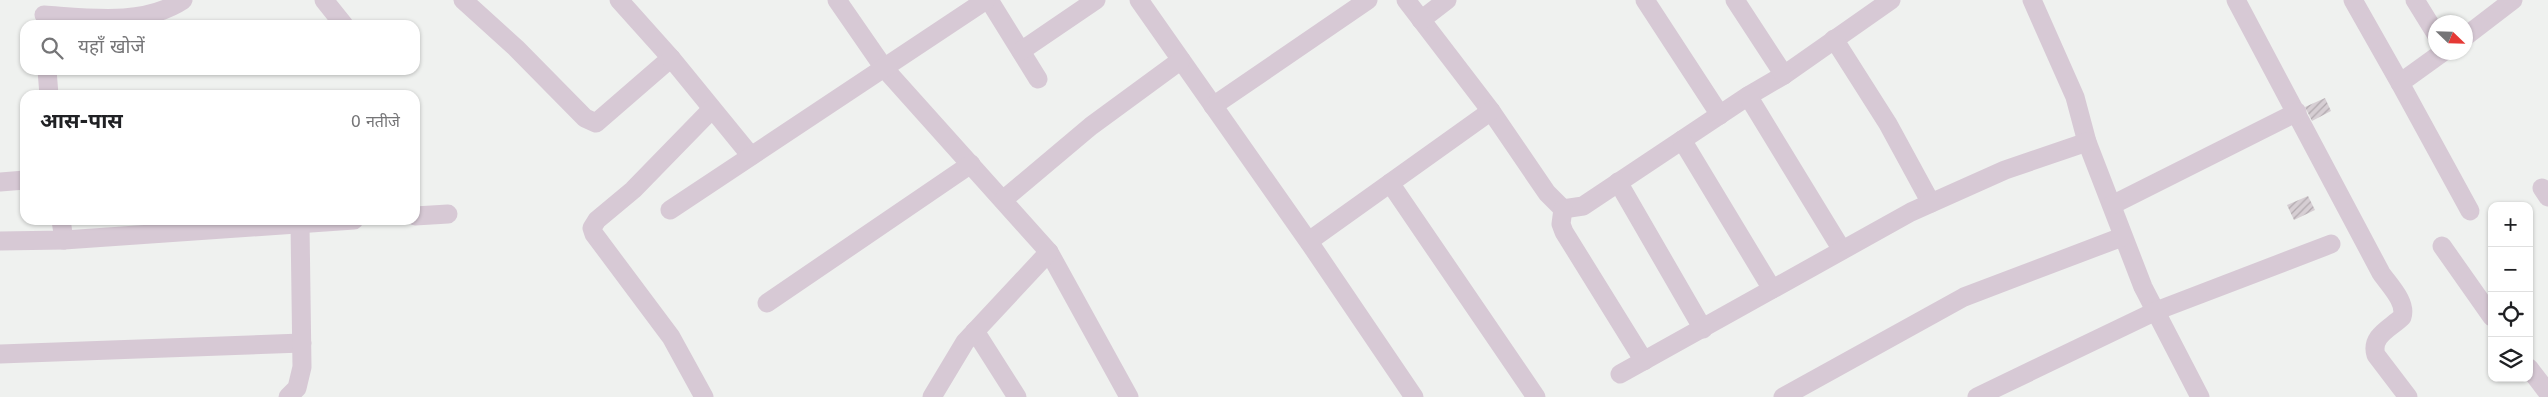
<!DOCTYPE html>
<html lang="hi">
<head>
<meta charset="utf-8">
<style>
  :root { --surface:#fff; --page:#f6f6f6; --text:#202124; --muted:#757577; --line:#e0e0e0 }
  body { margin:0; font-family:"DejaVu Sans","Noto Sans Devanagari",sans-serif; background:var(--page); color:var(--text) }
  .controls { position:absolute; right:15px; bottom:15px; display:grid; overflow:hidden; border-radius:10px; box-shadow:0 1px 4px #0004 }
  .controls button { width:45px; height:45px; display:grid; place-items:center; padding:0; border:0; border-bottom:1px solid var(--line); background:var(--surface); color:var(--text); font:25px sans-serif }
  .compass { position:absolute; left:2428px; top:15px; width:45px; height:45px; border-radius:50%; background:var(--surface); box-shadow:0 1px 4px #0004; rotate:113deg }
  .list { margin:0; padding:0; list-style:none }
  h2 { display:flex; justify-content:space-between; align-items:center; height:65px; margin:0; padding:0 20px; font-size:21px }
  h2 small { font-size:16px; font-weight:400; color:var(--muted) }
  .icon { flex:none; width:28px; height:28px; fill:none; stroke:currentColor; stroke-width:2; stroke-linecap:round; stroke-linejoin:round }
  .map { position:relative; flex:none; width:2548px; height:397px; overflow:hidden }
  .search { position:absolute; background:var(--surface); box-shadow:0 1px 4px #0004; left:20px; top:20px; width:400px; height:55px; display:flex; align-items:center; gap:12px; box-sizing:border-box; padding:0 18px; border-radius:15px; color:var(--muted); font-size:19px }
  .panel { position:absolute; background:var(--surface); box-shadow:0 1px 4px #0004; left:20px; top:90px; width:400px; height:135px; border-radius:15px }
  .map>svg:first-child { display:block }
  .building { fill:url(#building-hatch) }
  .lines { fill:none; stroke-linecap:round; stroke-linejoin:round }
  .street { stroke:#d7c9d5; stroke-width:19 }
</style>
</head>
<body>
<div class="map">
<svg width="2548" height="397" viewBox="0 0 2548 397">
  <defs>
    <pattern id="building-hatch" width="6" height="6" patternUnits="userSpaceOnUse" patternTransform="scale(1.25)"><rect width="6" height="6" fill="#d6ced3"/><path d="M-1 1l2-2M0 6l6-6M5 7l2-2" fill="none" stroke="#b1a9ae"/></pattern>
  </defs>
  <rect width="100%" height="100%" fill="#eff1ef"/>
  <g class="building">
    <polygon points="2325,98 2331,111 2312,121 2305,107"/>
    <polygon points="2308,196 2315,210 2294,220 2287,205"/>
  </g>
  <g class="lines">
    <g class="street">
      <polyline points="324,0 344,25"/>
      <polyline points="463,0 516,48 585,118 596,123 671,58 619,0"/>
      <polyline points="837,0 884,68 1049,252 1129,397"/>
      <polyline points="989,0 1038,79"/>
      <polyline points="1139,0 1311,245 1414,397"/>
      <polyline points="1406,0 1491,111 1547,193 1563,209 1583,206 1748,96 1784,75 1891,0"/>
      <polyline points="1645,0 1720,115"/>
      <polyline points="1735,0 1784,75"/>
      <polyline points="2032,0 2075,97 2087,142 2143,287 2200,397"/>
      <path d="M2236 0 2381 273C2389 285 2407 302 2402 317 2391 328 2370 336 2376 355L2408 397"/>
      <polyline points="2353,0 2400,83"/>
      <polyline points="2415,0 2436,34"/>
      <path d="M44 15C89 18 144 26 183 0"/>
      <polyline points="1421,20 1447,0"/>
      <polyline points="2466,36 2513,0"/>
      <polyline points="1834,39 1888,124 1931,203"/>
      <polyline points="1021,51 1096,0"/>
      <polyline points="2443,52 2400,83 2470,211"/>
      <polyline points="671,58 751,156"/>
      <polyline points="47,70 49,95"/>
      <polyline points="1748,96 1842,250"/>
      <polyline points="1213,106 1368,0"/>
      <polyline points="1682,140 1772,289"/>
      <polyline points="0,182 25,180"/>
      <polyline points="1618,182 1703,329"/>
      <polyline points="1390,183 1536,397"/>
      <polyline points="2542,188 2548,197"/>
      <polyline points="1003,200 1091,126 1181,60"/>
      <polyline points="2112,205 2297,112"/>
      <polyline points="1563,209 1561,224 1564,232 1644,361"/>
      <polyline points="670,210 986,0"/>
      <polyline points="415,216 448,214"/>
      <polyline points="61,220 64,240"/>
      <polyline points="0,241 64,240 354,220"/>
      <polyline points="1309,241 1491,111"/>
      <polyline points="2442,246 2492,317"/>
      <polyline points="767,303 971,164"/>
      <polyline points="975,331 1017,397"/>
      <polyline points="0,354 302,343"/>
      <polyline points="2529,368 2548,393"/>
      <polyline points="1620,374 1911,212 2005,170 2087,142"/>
      <polyline points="288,397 297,388 302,367 300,224"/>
      <polyline points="704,397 671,337 594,234 592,228 597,220 633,190 712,109"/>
      <polyline points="932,397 965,342 1049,252"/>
      <polyline points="1783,397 1964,297 2122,237"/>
      <polyline points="1977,397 2156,311 2331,244"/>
    </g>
  </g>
</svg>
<div class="controls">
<button>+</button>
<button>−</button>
<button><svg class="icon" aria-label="locate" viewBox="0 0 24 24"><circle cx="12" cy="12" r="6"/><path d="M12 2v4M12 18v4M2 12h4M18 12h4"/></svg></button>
<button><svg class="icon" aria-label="layers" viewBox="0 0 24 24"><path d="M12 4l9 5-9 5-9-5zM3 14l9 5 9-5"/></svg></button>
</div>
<svg class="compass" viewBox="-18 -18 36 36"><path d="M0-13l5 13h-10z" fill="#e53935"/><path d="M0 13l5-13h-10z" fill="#757577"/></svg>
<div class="search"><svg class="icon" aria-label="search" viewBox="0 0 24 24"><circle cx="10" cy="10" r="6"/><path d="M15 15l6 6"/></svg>यहाँ खोजें</div>
<section class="panel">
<h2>आस-पास<small>0 नतीजे</small></h2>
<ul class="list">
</ul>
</section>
</div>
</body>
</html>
